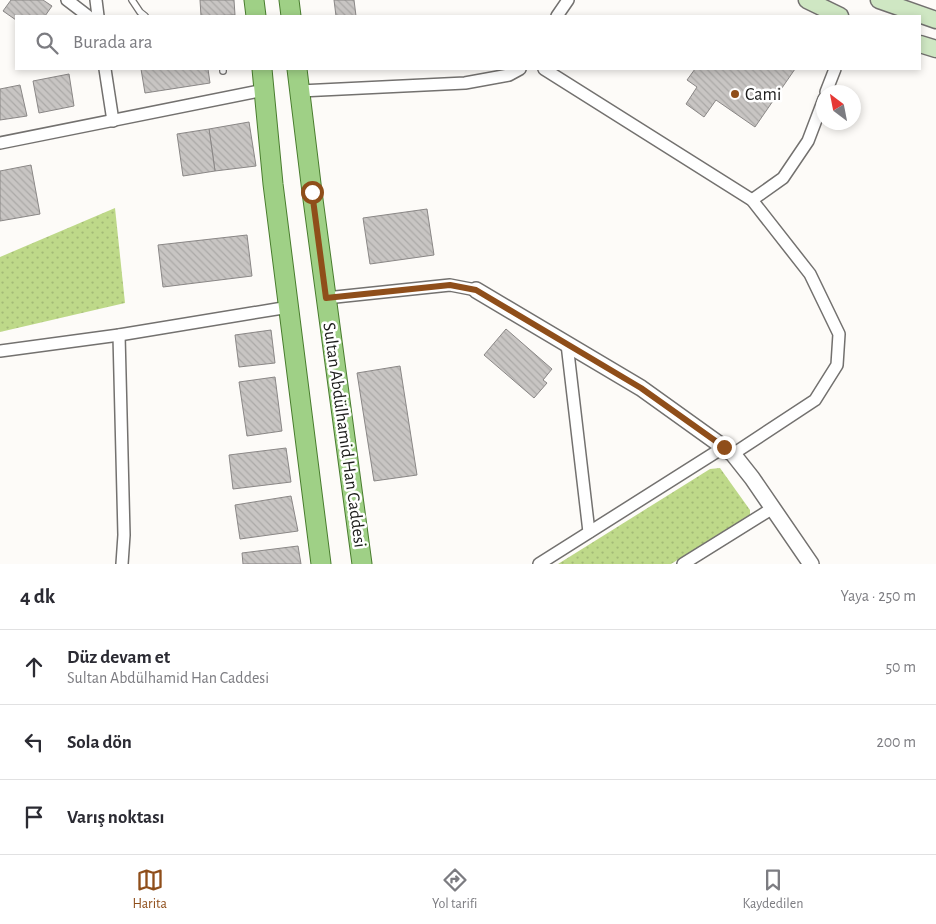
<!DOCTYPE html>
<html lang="tr">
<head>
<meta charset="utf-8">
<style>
  :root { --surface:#fff; --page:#f2f2f3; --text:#2b2b33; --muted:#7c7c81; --line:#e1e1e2; --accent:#8f4e1a }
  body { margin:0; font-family:"Alegreya Sans",sans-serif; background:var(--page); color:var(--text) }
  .compass { position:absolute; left:816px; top:85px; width:45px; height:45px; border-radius:50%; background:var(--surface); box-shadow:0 2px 8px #0003; rotate:328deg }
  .stop { position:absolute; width:15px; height:15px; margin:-11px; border:4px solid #8f4e1a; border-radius:50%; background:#fff }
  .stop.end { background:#8f4e1a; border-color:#fff; box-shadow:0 1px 5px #0008 }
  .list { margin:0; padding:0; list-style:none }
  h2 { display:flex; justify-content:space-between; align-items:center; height:65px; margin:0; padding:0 20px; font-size:21px }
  h2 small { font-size:16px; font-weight:400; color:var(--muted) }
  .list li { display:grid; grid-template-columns:32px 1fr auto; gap:15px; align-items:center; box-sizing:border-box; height:75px; padding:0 20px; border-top:1px solid var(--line) }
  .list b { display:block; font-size:19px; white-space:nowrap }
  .list p { margin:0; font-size:16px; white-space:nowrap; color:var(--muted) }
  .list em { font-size:16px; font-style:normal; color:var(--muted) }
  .icon { flex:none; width:28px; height:28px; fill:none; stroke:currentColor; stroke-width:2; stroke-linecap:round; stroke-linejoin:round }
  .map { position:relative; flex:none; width:936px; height:564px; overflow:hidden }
  .search { position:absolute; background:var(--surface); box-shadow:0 2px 8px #0003; left:15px; right:15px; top:15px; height:55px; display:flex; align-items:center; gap:12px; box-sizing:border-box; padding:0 18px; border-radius:0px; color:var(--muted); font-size:19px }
  .sheet { height:290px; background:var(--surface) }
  nav { display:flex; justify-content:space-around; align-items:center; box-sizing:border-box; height:70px; border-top:1px solid var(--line); background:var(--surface); font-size:14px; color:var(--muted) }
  nav a { display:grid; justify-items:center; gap:2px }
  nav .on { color:var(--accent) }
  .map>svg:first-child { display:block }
  .park { fill:url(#park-dots) }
  .building { fill:url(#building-back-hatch); stroke:#8a8786 }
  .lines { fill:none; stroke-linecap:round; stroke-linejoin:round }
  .service-casing { stroke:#73716f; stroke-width:8 }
  .minor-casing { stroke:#73716f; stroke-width:14 }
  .tertiary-casing { stroke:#73716f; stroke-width:18 }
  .secondary-casing { stroke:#73716f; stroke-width:19 }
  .primary-casing { stroke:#487c2d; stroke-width:21 }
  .service { stroke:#fff; stroke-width:5.5 }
  .minor { stroke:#fff; stroke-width:11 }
  .tertiary { stroke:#fff; stroke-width:15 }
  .secondary { stroke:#cfe7c3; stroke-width:16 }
  .primary { stroke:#9fd086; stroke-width:19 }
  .route { stroke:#8f4e1a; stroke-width:6 }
  .poi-dot { fill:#8f4e1a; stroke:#fff; stroke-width:2 }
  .labels { text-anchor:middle; stroke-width:5; stroke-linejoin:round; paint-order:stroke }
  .poi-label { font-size:18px; fill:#1c1c1b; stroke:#fff; text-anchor:start }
  .street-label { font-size:18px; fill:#1c1c1b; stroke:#fff }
</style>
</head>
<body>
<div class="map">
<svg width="936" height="564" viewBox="0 0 936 564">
  <defs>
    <pattern id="park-dots" width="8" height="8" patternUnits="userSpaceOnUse" patternTransform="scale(1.25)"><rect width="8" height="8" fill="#bed989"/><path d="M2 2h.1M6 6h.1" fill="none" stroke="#a3ba76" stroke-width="1.8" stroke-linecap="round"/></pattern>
    <pattern id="building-back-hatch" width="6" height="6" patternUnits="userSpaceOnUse" patternTransform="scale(1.25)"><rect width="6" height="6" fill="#c8c5c3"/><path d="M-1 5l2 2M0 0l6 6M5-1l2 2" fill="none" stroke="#aba9a7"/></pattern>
  </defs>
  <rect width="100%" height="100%" fill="#fdfbf8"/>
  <g class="park">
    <polygon points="115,208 125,303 0,332 0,257"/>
    <polygon points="720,468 750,510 750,515 671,564 558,564 710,469"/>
  </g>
  <g class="building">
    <polygon points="11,0 43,0 52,6 45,16 16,16 16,20 3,11"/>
    <polygon points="200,0 234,0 235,15 201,16"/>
    <polygon points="334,0 354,0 356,16 336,16"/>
    <polygon points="141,69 208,69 210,83 145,93"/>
    <polygon points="695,69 795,69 755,127 716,100 704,117 686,104 697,87 687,80"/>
    <polygon points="69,74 74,106 39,113 33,81"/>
    <polygon points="20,85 27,116 0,120 0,89"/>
    <polygon points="249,122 256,166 215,171 209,129"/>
    <polygon points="209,129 215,171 183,176 177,134"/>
    <polygon points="31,165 40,214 0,221 0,171"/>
    <polygon points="427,209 434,255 370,264 363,218"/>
    <polygon points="247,235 252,276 163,287 158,245"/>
    <polygon points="506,329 552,369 543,380 547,383 534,398 484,355"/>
    <polygon points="271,330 275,363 239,367 235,335"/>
    <polygon points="400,366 417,475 374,481 357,373"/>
    <polygon points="275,377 282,431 247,436 239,382"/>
    <polygon points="286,448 291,482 233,489 229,455"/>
    <polygon points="291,496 298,531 240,539 235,505"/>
    <polygon points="298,546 301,564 243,564 242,553"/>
  </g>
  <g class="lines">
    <defs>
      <g id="service">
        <polyline points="132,0 140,12 145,16"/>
        <polyline points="223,69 223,71"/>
      </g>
      <g id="minor">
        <polyline points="67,0 88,16"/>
        <polyline points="96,0 98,16"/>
        <polyline points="557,16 568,0"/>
        <polyline points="105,69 113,121"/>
        <polyline points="544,69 752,200 810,274 839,334 837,365 815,400 733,454"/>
        <polyline points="300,91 465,83 509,75 520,69"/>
        <polyline points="826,92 835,69"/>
        <polyline points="0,143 264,90"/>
        <polyline points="752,200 783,178 808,141 824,99"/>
        <polyline points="326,298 450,285 476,290"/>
        <polyline points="119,335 124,535 122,564"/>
        <polyline points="567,344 589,532"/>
        <polyline points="0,351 119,335 289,307"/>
        <polyline points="539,564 724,447"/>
        <polyline points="683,564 773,508"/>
      </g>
      <polyline id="tertiary" points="476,290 641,388 733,454 752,478 811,564"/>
      <g id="secondary">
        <polyline points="807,0 840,16"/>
        <polyline points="879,0 936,20"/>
        <polyline points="920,44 936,49"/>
      </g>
      <g id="primary">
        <polyline points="254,0 256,16"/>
        <polyline points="289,0 291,16"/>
        <polyline points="262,69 273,184 321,564"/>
        <polyline points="297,69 312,192 362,564"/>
      </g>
    </defs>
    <use href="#service" class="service-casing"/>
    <use href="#minor" class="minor-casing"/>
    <use href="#tertiary" class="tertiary-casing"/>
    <use href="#secondary" class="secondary-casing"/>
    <use href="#primary" class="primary-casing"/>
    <use href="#service" class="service"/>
    <use href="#minor" class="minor"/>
    <use href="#tertiary" class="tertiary"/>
    <use href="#secondary" class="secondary"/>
    <use href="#primary" class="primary"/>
  </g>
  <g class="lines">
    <polyline class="route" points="312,192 326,298 450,285 476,290 641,388 724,447"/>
  </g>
  <circle class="poi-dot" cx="735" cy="94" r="5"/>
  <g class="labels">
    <g class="poi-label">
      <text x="745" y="100">Cami</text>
    </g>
    <g class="street-label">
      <text transform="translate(345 435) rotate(82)" y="6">Sultan Abdülhamid Han Caddesi</text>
    </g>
  </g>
</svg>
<svg class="compass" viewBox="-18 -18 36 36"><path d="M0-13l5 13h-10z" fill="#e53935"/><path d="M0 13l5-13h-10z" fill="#7c7c81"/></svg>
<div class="stop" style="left:312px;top:192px"></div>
<div class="stop end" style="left:724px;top:447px"></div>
<div class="search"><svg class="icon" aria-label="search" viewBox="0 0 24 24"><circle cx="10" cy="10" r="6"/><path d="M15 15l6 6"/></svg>Burada ara</div>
</div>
<section class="sheet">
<h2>4 dk<small>Yaya · 250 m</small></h2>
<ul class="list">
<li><svg class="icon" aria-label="ahead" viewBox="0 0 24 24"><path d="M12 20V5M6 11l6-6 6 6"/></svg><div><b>Düz devam et</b><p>Sultan Abdülhamid Han Caddesi</p></div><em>50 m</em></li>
<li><svg class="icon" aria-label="left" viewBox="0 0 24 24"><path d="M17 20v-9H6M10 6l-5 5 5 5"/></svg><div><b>Sola dön</b></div><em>200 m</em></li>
<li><svg class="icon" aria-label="arrive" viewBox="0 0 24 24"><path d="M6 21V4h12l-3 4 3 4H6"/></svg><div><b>Varış noktası</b></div></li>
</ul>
</section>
<nav>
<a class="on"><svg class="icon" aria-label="map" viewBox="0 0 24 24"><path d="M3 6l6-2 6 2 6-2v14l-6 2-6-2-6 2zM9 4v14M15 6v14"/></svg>Harita</a>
<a><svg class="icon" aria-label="directions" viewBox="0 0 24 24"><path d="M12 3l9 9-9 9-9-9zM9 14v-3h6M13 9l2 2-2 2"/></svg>Yol tarifi</a>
<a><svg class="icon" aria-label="saved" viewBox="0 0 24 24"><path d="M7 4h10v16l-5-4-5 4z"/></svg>Kaydedilen</a>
</nav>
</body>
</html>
